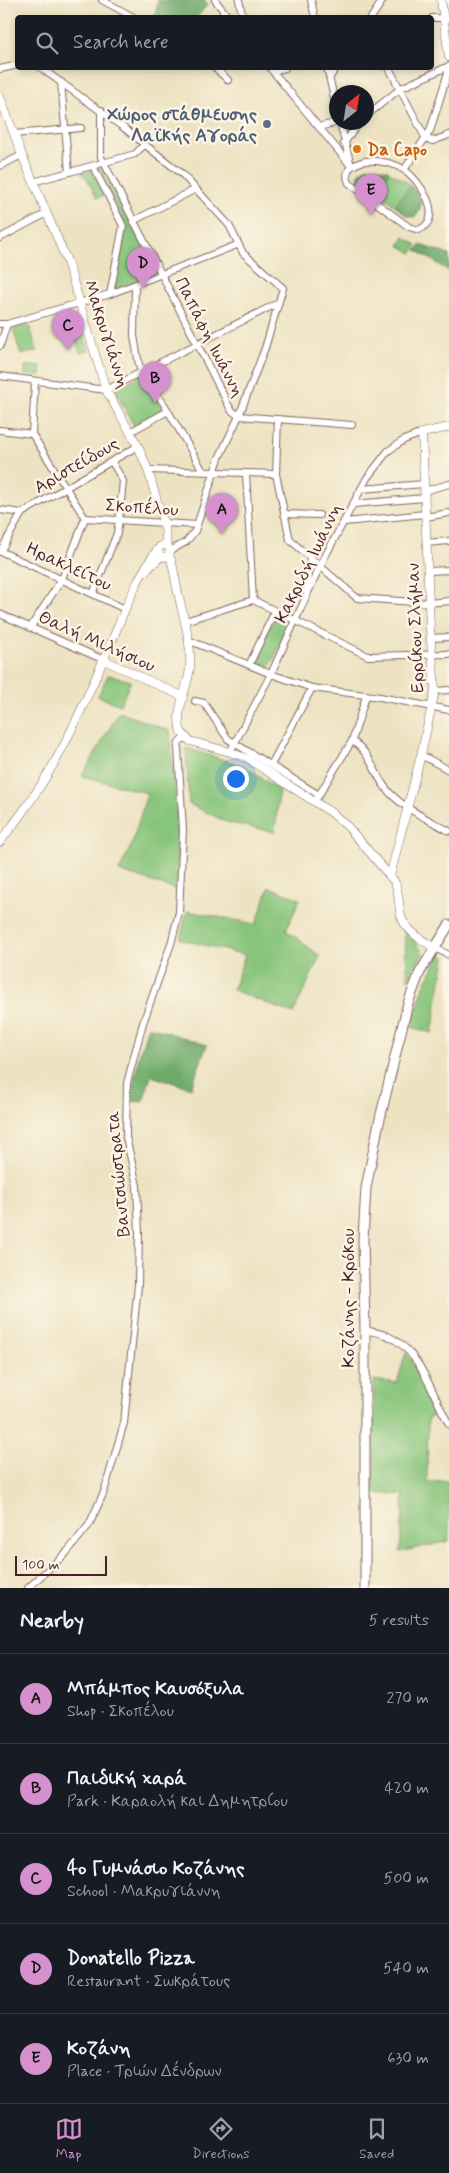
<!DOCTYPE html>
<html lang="en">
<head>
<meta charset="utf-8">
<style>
  :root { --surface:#171b24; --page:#242831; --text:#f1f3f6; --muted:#9ea1a6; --line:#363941; --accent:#d690ce }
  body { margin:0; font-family:Mynerve,sans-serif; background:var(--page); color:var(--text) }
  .compass { position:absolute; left:329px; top:85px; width:45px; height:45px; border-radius:50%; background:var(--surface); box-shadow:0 2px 8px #0003; rotate:30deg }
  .scale { position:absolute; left:15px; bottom:12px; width:92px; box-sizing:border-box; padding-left:5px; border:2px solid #4a1f2b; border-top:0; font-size:14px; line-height:18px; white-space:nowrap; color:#4a1f2b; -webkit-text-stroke:4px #fcf5e5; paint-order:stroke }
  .you { position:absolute; left:235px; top:778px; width:18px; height:18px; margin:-12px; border:4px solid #fff; border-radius:50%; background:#1a73e8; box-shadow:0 0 0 8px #1a73e833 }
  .badge { display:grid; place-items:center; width:32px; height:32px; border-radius:50%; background:var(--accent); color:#111; font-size:16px; font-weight:700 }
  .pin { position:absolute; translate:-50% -41px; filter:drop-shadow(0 1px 2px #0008) }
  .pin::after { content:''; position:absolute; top:26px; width:18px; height:15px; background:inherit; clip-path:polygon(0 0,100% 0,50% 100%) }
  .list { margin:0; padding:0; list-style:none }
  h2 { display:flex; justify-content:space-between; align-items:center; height:65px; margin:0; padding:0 20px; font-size:21px }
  h2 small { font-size:16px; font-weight:400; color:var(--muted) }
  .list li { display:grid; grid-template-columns:32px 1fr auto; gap:15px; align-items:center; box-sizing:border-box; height:90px; padding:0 20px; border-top:1px solid var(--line) }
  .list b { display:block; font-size:19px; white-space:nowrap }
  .list p { margin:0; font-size:16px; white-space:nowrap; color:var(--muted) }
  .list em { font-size:16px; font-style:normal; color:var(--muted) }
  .icon { flex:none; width:28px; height:28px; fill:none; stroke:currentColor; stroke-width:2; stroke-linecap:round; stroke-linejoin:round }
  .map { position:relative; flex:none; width:449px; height:1588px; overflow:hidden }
  .search { position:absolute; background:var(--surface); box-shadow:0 2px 8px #0003; left:15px; right:15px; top:15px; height:55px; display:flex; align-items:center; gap:12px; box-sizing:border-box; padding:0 18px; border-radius:5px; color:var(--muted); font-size:19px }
  .sheet { height:515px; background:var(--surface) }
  nav { display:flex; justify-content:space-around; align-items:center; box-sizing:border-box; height:70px; border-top:1px solid var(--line); background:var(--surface); font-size:14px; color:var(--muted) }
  nav a { display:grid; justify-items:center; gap:2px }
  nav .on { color:var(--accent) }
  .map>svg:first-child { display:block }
  .green { fill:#88c57b; stroke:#697253 }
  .forest { fill:#6eaa6b; stroke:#5c644b }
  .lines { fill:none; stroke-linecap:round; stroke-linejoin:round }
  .minor-casing { stroke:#836460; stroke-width:8 }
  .tertiary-casing { stroke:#836460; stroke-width:9 }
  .secondary-casing { stroke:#836460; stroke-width:11 }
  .minor { stroke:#fff; stroke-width:6 }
  .tertiary { stroke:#fff; stroke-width:8 }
  .secondary { stroke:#fff; stroke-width:9 }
  .service-dot { fill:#5c6f8a; stroke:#fcf5e5; stroke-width:2 }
  .food-dot { fill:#e8710a; stroke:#fcf5e5; stroke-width:2 }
  .labels { text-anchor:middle; stroke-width:5; stroke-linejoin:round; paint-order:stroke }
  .service-label { font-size:18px; font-weight:bold; fill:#4e5e75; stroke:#fcf5e5; text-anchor:end }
  .food-label { font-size:18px; font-weight:bold; fill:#c56008; stroke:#fcf5e5; text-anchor:start }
  .street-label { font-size:18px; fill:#4a1f2b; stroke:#fcf5e5 }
</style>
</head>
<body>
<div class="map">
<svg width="449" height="1588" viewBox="0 0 449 1588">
  <rect width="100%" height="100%" fill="#fcf5e5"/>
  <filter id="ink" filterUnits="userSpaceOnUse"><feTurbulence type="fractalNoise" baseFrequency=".02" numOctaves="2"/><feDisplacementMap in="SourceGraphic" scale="10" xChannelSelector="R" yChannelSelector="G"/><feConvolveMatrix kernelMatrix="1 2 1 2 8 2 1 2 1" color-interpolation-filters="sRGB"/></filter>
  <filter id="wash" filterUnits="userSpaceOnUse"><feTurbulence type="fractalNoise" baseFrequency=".0096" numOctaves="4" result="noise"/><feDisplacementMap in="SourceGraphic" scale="20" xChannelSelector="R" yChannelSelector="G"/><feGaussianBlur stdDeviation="1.12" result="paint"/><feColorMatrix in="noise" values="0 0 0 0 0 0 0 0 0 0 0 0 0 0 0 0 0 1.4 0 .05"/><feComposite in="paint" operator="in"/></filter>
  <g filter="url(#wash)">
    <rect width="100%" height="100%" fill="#ede3c3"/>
    <g class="green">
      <polygon points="102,166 150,260 148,262 152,270 155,270 156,272 114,290 126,226 96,168"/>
      <path d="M372 167C392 169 436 194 415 217 402 215 394 204 383 196 376 191 355 187 359 175 361 169 367 168 372 167Z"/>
      <polygon points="91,170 105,195 97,198 87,179 81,173"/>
      <polygon points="404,237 417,245 412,253 399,245"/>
      <polygon points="29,324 37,351 21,355 13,329"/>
      <polygon points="82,328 89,350 80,353 73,331"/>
      <rect x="25" y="366" width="16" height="9"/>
      <polygon points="141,375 165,410 134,426 114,389"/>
      <polygon points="276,614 292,621 268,670 253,663"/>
      <polygon points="108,675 131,681 120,705 98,696"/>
      <polygon points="119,712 170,731 177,818 177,890 119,871 132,844 147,793 82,776"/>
      <polygon points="186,748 244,766 279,790 275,832 229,823 189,804"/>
      <polygon points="269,887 300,899 286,930 320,956 293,1014 233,990 245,955 180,939 187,911 256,924"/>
      <polygon points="404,930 412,937 423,953 408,980"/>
      <polygon points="440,954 445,957 432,1033 411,1027 424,986"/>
      <polygon points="406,1352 424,1384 438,1415 428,1417 427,1482 449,1481 449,1541 400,1552 404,1495 373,1493 374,1380 397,1383"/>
    </g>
    <g class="forest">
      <polygon points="158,0 205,0 208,4 197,17 155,17"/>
      <polygon points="366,168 378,168 388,170 389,174 387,176 374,178 375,186 370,190 362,185 358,177 362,170"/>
      <path d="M408 188H413C420 198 425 206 415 217L407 216 397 207 396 204Z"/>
      <polygon points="421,245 449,255 449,271 416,250"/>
      <polygon points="148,1026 207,1045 191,1088 151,1076 143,1102 130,1101 139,1055"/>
    </g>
  </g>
  <g filter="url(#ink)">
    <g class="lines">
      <defs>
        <g id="minor">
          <polyline points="102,0 135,18"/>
          <polyline points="215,0 229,18"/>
          <polyline points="239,0 243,18"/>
          <polyline points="311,0 315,18"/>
          <polyline points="371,18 383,0"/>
          <polyline points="432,18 449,18"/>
          <polyline points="41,68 124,128 182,174 229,225 243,253 283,288 265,348 239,416 219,458 195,531 186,542 170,551"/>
          <polyline points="215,68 228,80"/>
          <polyline points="270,68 351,166"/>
          <polyline points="327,68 336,106"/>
          <polyline points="389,68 426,139"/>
          <polyline points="0,69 18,65"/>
          <polyline points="273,71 285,68"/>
          <polyline points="330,77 336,68"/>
          <polyline points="61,82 69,172"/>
          <polyline points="101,110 101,157 231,410 239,416 352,425"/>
          <polyline points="366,116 401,88 449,66"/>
          <polyline points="340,122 350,162"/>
          <polyline points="319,127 338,122"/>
          <polyline points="14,134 81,128"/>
          <polyline points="426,139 433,141 449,135"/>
          <polyline points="344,143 360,122"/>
          <path d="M364 161C378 160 391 162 403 169 419 179 446 217 419 230L409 227 349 183C343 169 352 165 364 161Z"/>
          <polyline points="0,166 22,155"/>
          <polyline points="93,166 123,226 110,294"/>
          <polyline points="404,170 430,131 449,69"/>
          <polyline points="33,182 135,154 145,144"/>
          <polyline points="133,221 196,189"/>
          <polyline points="0,238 47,213"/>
          <polyline points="135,285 134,336 139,365 141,372 164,404 203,471"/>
          <polyline points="0,324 7,324 110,294 237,245"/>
          <polyline points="0,346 7,324"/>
          <polyline points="0,376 106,390 278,303"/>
          <polyline points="35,382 32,434 85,518"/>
          <polyline points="278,419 276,474 290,540 357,598 429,603 449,601"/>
          <polyline points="0,430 32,434"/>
          <polyline points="130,432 168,411"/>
          <polyline points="148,470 276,474"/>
          <polyline points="246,473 253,600"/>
          <polyline points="361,489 424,484"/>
          <polyline points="424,491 449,484"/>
          <polyline points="354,504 424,498"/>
          <polyline points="0,510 22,513 138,446"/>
          <polyline points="284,514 319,515"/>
          <polyline points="425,517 449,513"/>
          <polyline points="85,518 197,525"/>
          <polyline points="345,522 425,514"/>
          <polyline points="426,543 449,541"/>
          <polyline points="0,551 125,609"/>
          <polyline points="0,552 22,513"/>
          <polyline points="428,571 449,570"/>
          <polyline points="306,592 310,558"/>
          <polyline points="93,594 117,533 119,520 123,481 112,462"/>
          <polyline points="0,614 104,660"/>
          <polyline points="185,621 253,600 368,656 449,654"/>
          <polyline points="30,628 62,579 85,518"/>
          <polyline points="431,638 449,637"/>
          <polyline points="188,640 271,674 312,688 380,697 449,710"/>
          <polyline points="249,665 275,611"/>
          <polyline points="435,691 449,690"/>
          <polyline points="195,701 204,703 228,739 319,795"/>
          <path d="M352 741C373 754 374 777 390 793 406 810 430 820 449 831"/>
          <polyline points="230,752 271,674 320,566 367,478 388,451 404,440 422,433"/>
          <polyline points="421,755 449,770"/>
          <polyline points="271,765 312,688"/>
          <polyline points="317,798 352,741 366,696"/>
          <polyline points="435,948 449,955"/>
          <path d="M365 1330C372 1332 381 1333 388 1336 422 1352 431 1394 449 1424"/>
          <polyline points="28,1588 67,1552 89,1525 104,1492 124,1423 138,1285 139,1233 137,1186 126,1137 127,1083 143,1023 171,944 179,912 183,830 178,748 179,742 186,737"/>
        </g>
        <g id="tertiary">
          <polyline points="441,0 449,57"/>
          <polyline points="0,97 22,155 67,261 106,390 138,446 148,470 165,528 167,546"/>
          <circle cx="164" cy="551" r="6"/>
          <path d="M169 554C173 564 174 573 176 583 181 611 192 639 190 667 188 690 174 709 181 732L190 741 230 752 248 759 332 813 348 827 394 881C400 892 398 904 401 916 405 930 423 941 435 948"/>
          <polyline points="146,571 161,556"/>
          <polyline points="104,660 182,696"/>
          <path d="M0 842C19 818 37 793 52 767 71 734 87 698 102 663 120 625 132 584 157 550"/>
          <polyline points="390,876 421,755 435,691 430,628 422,433 449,427"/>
        </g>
        <polyline id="secondary" points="365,1588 365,1330 363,1239 366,1188 378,1127 408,1003 420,972 449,925"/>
      </defs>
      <use href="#minor" class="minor-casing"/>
      <use href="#tertiary" class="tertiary-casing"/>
      <use href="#secondary" class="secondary-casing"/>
      <use href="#minor" class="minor"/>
      <use href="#tertiary" class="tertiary"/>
      <use href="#secondary" class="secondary"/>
    </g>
  </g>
  <circle class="service-dot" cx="267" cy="124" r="5"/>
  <circle class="food-dot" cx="357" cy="149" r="5"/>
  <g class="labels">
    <g class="service-label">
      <text x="257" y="120">Χώρος στάθμευσης<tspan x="257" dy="21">Λαϊκής Αγοράς</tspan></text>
    </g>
    <g class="food-label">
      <text x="367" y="155">Da Capo</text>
    </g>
    <g class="street-label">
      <text transform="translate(107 334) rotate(72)" y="6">Μακρυγιάννη</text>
      <text transform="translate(210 337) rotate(63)" y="6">Παπάφη Ιωάννη</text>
      <text transform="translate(76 465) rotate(-30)" y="6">Αριστείδους</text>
      <text transform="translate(142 507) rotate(4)" y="6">Σκοπέλου</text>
      <text transform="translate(308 563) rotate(-64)" y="6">Κακριδή Ιωάννη</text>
      <text transform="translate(69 566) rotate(25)" y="6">Ηρακλείτου</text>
      <text transform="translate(415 628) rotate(-92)" y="6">Ερρίκου Σλήμαν</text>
      <text transform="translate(97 641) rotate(24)" y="6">Θαλή Μιλήσιου</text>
      <text transform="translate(118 1174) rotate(-95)" y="6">Βαντσιώστρατα</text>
      <text transform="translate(348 1298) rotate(-90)" y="6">Κοζάνης - Κρόκου</text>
    </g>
  </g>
</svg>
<svg class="compass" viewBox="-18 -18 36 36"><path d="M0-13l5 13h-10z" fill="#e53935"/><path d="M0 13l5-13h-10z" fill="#9ea1a6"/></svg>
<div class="scale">100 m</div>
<div class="you"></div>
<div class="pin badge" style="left:222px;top:534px">A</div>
<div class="pin badge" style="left:155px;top:403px">B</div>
<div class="pin badge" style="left:68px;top:350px">C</div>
<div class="pin badge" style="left:143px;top:288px">D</div>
<div class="pin badge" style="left:371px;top:215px">E</div>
<div class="search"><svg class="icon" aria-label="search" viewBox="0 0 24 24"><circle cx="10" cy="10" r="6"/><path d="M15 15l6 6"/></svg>Search here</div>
</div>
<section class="sheet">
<h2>Nearby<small>5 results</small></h2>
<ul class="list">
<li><span class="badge">A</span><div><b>Μπάμπος Καυσόξυλα</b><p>Shop · Σκοπέλου</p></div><em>270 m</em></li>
<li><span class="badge">B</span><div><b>Παιδική χαρά</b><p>Park · Καραολή και Δημητρίου</p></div><em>420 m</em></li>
<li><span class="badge">C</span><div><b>4ο Γυμνάσιο Κοζάνης</b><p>School · Μακρυγιάννη</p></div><em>500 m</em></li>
<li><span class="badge">D</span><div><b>Donatello Pizza</b><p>Restaurant · Σωκράτους</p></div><em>540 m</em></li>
<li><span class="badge">E</span><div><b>Κοζάνη</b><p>Place · Τριών Δένδρων</p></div><em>630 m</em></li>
</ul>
</section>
<nav>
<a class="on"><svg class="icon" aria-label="map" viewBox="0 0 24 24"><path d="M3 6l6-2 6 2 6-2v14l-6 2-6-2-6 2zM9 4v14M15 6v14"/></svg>Map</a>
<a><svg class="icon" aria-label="directions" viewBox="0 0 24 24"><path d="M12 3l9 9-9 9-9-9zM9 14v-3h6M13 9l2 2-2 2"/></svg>Directions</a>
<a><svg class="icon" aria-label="saved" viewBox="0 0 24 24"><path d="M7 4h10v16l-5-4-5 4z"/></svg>Saved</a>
</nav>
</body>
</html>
